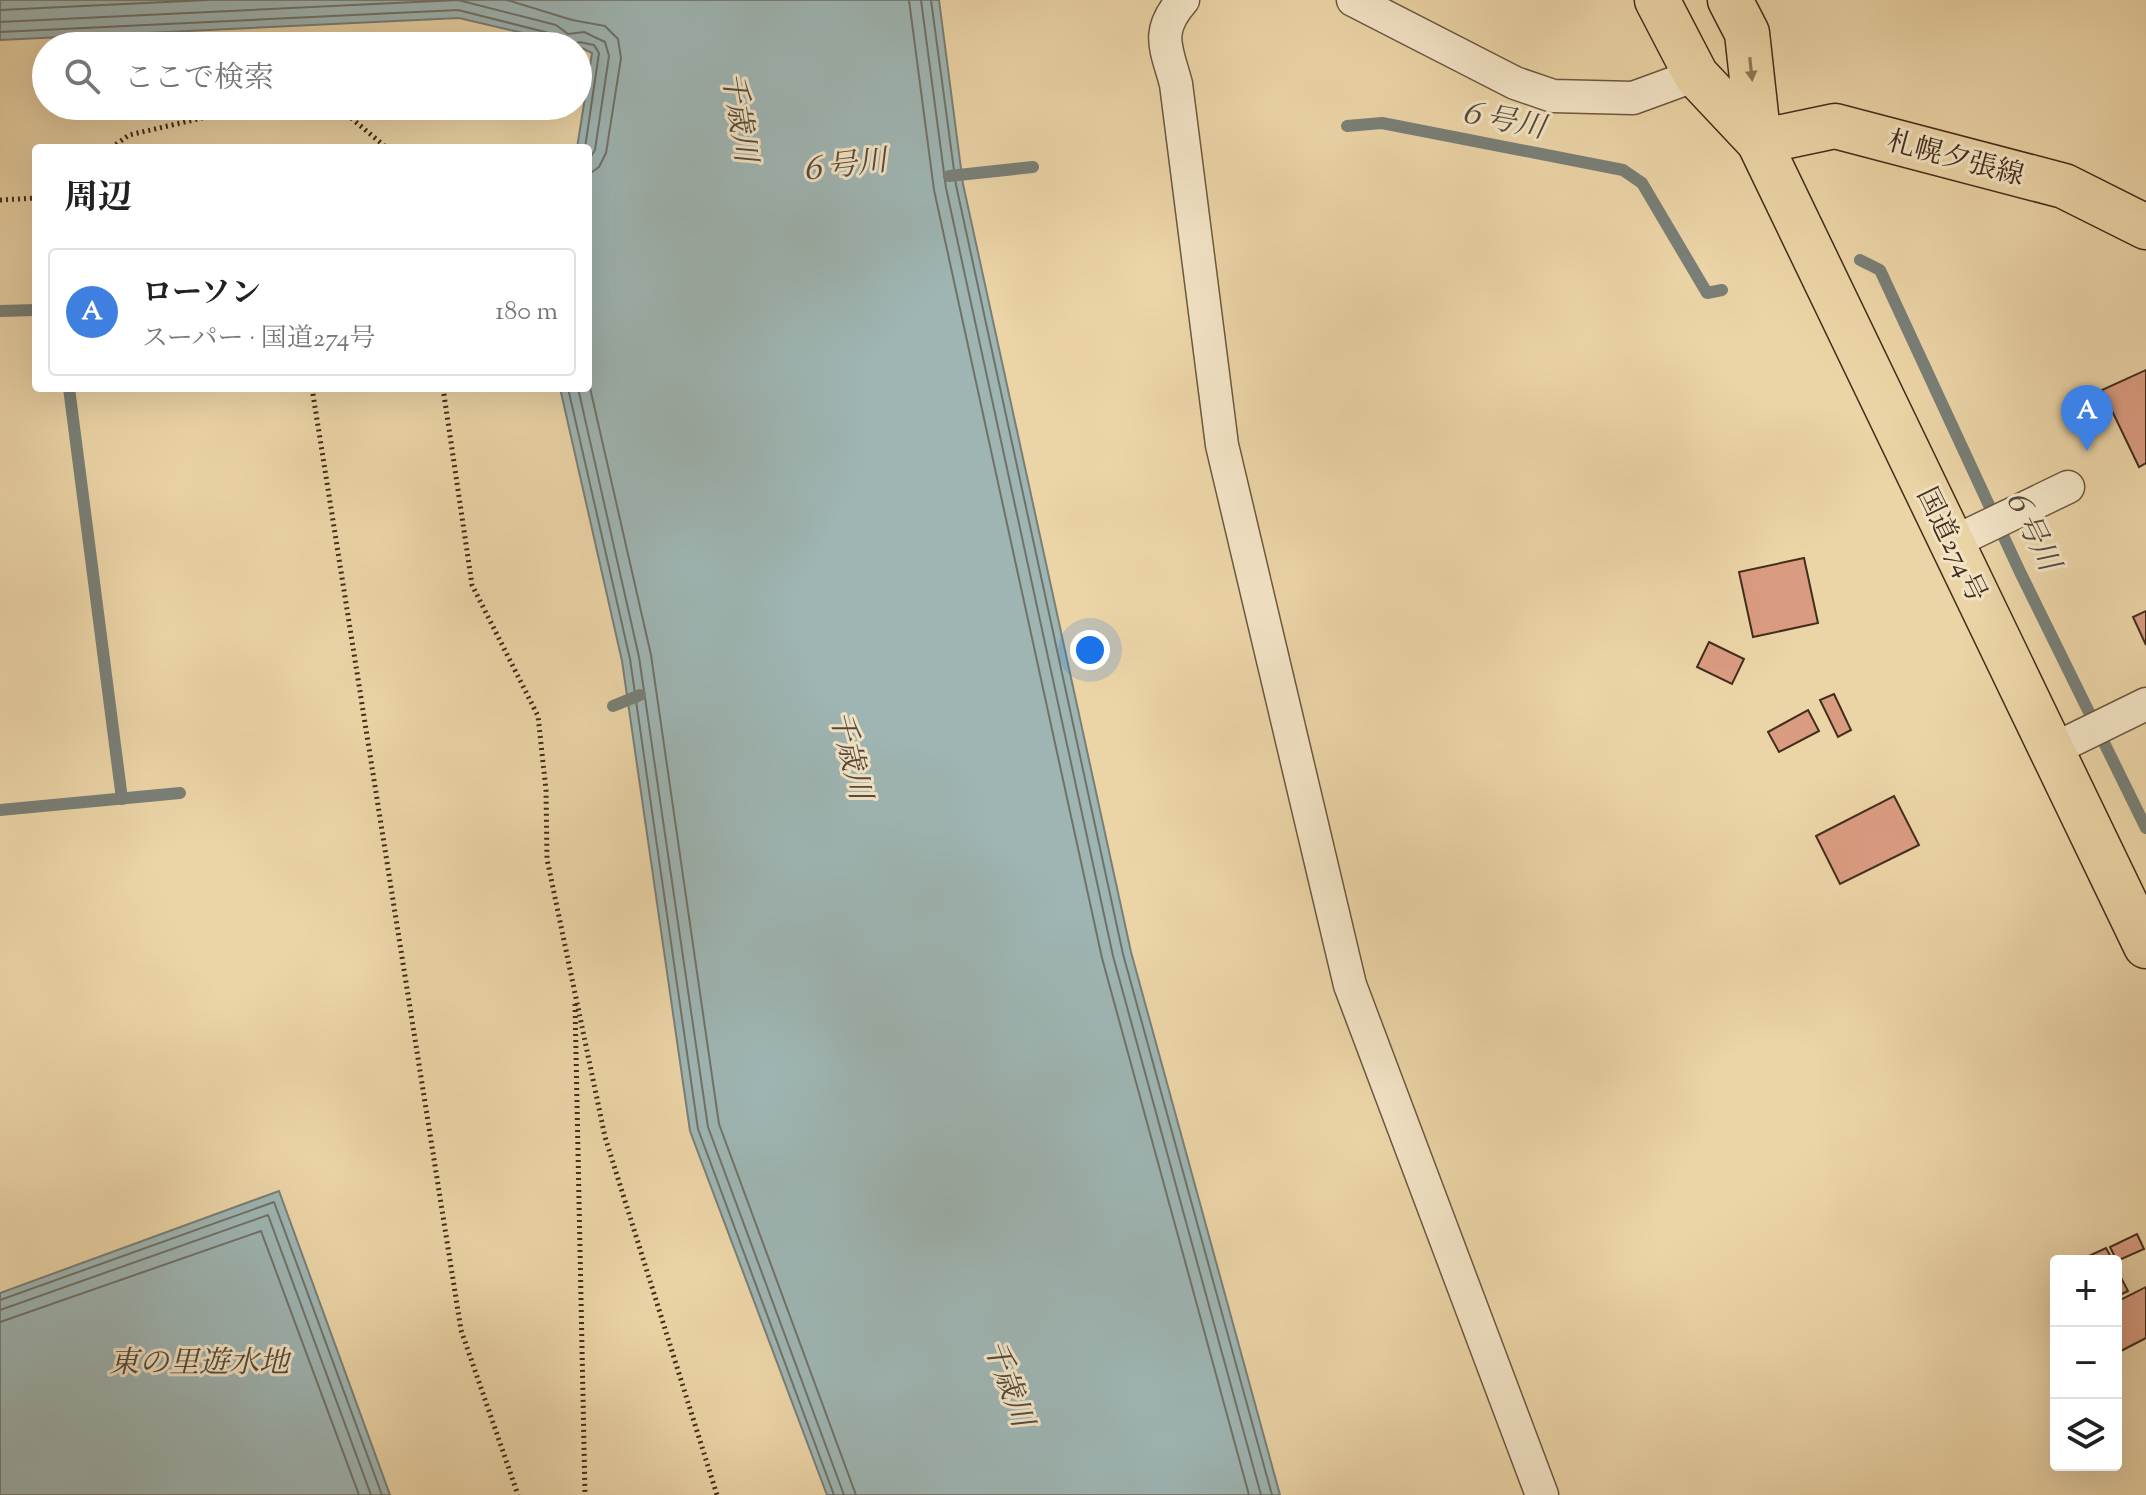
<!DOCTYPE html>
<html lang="ja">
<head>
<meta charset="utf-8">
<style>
  :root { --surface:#fff; --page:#f6f6f6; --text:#222; --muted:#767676; --line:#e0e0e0; --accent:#8f2418 }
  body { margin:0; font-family:"Sorts Mill Goudy","Noto Serif JP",serif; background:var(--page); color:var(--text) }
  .controls { position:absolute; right:24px; bottom:24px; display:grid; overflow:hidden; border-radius:8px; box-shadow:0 8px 32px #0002 }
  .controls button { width:72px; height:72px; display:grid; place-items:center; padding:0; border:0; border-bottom:2px solid var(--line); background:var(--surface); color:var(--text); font:40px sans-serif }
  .you { position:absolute; left:1090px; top:650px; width:28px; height:28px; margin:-20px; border:6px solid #fff; border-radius:50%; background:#1a73e8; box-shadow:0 0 0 12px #1a73e833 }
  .badge { display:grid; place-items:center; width:52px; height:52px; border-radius:50%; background:var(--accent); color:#fff; font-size:26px; font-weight:700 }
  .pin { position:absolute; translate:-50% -66px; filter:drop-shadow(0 2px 4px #0008) }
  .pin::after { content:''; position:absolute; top:42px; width:28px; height:24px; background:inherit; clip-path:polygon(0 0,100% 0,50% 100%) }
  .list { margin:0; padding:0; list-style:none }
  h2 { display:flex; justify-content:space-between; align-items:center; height:104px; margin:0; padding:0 32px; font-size:34px }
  h2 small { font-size:26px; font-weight:400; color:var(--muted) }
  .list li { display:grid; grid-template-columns:52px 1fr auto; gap:24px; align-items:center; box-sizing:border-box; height:128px; margin:0 16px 16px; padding:0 16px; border:2px solid var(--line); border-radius:8px }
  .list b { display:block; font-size:30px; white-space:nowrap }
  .list p { margin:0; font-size:26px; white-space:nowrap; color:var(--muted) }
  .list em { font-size:26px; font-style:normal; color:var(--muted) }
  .icon { flex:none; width:44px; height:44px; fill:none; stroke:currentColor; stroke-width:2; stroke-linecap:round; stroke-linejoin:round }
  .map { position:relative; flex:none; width:2146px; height:1495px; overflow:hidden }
  .search { position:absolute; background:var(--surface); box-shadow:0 8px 32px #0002; left:32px; top:32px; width:560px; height:88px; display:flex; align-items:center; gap:20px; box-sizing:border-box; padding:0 28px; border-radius:44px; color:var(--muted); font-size:30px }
  .panel { position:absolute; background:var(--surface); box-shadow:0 8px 32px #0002; left:32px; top:144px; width:560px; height:248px; border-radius:8px }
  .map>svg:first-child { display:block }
  .water { fill:#9eb5b3; stroke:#797f77; stroke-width:2 }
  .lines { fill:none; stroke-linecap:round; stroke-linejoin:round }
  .shore { stroke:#707268; stroke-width:2 }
  .stream { stroke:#797f77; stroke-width:12 }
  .building { fill:#da9c81; stroke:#422e1d; stroke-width:2 }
  .minor-casing { stroke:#6c583f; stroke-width:35 }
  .primary-casing { stroke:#422e1d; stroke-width:47 }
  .trunk-casing { stroke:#422e1d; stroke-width:47 }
  .path { stroke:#422e1d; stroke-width:5; stroke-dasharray:2 4; stroke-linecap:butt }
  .minor { stroke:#f2e3c5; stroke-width:32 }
  .primary { stroke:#ebd4a6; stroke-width:44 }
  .trunk { stroke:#ebd4a6; stroke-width:44 }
  .oneway { fill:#8e795b }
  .labels { text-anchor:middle; stroke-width:6; stroke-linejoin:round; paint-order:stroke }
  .street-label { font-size:28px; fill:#422e1d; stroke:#f2e3c5 }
  .water-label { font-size:30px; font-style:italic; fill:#54493b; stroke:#f2e3c5 }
</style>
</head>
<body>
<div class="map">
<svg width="2146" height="1495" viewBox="0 0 2146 1495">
  <rect width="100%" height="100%" fill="#ebd4a6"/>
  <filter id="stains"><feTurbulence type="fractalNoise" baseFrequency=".0025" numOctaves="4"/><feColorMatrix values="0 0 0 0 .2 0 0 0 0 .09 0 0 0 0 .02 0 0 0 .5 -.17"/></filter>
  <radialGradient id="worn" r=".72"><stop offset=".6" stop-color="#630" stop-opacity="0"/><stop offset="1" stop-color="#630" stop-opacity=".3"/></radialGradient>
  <g class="water">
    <polygon points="0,0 939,0 963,184 1131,952 1280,1495 827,1495 690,1131 622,661 560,388 588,388 588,148 577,148 592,53 578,46 459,18 0,40"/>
    <polygon points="279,1191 390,1495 0,1495 0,1293"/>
  </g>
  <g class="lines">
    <g class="shore">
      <polyline points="507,0 572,20 605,26 618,39 621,58 606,153 599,167 588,175"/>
      <polyline points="909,0 934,190 1102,958 1249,1495"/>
      <polyline points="921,0 946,188 1113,956 1261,1495"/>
      <polyline points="931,0 956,185 1123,954 1272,1495"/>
      <polyline points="0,10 208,0"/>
      <polyline points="0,22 458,0 556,25 568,34 584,32 605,42 609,56 595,150 588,161"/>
      <polyline points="0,32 458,10 553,34 560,46"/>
      <polyline points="572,46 579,42 594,45 599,53 585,148"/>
      <polyline points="588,379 651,655 719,1124 856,1495"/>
      <polyline points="568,388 630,659 698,1129 834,1495"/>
      <polyline points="578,388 639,657 708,1127 844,1495"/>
      <polyline points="0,1300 274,1202 382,1495"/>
      <polyline points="0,1310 268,1215 371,1495"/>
      <polyline points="0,1322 261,1231 359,1495"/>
    </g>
    <g class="stream">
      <polyline points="1347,126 1382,123 1623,170 1642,183 1707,293 1722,290"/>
      <polyline points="949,176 1033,167"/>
      <polyline points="1860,260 1880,270 2020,572 2146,828"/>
      <polyline points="0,311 36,310"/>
      <polyline points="69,388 122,799"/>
      <polyline points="613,706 640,695"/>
      <polyline points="0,810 180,793"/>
    </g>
  </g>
  <g class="building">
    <polygon points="2146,370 2146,463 2139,467 2102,390"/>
    <polygon points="1804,558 1818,623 1753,637 1739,572"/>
    <polygon points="2146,611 2146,645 2133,617"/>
    <polygon points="1709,642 1744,659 1732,684 1697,667"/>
    <polygon points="1834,694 1851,730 1838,737 1820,700"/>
    <polygon points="1808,710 1819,731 1779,752 1768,732"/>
    <polygon points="1894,796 1919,845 1840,884 1816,836"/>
    <polygon points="2137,1234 2144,1249 2117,1261 2110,1247"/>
    <polygon points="2106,1248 2113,1261 2078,1261"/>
    <polygon points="2116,1268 2128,1291 2116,1297"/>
    <polygon points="2146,1287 2146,1338 2117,1353 2116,1302"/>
  </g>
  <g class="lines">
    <defs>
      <g id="minor">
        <path d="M1183 0C1155 32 1166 47 1176 84L1222 445 1350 985 1542 1495"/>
        <polyline points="1353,0 1515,83 1553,96 1633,98 1696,75"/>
        <polyline points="1952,543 2068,487"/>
        <polyline points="2052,750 2146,704"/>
      </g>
      <polyline id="primary" points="1759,142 1835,126 2064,186 2146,227"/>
      <g id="trunk">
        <polyline points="1657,0 1696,75 1759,142 2146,946"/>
        <polyline points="1730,0 1747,33 1759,142"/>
      </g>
    </defs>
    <use href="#minor" class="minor-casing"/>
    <use href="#primary" class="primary-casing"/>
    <use href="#trunk" class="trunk-casing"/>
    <g class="path">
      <polyline points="331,106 339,108 387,148"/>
      <polyline points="111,148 129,135 254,106"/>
      <polyline points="0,200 36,198"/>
      <polyline points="312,388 461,1330 518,1495"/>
      <polyline points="443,388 472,585 538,716 546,790 547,859 605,1137 717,1495"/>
      <polyline points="575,1004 585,1495"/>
    </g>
    <use href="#minor" class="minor"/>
    <use href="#primary" class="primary"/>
    <use href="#trunk" class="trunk"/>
  </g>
  <defs><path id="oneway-solid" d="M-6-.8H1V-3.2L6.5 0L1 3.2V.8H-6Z" transform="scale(2)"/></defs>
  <use class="oneway" href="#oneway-solid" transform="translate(1751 69) rotate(84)"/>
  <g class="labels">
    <g class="street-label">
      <text transform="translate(1956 157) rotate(15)" y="10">札幌夕張線</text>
      <text transform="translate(1953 544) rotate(64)" y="10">国道274号</text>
    </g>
    <g class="water-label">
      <text transform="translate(740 117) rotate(81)" y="10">千歳川</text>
      <text transform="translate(1501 119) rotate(11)" y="10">６号川</text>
      <text transform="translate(842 165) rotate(-7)" y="10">６号川</text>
      <text transform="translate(2032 528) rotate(64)" y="10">６号川</text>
      <text transform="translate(851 755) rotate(76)" y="10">千歳川</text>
      <text x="199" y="1372">東の里遊水地</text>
      <text transform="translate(1009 1383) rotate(70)" y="10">千歳川</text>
    </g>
  </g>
  <rect width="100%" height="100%" filter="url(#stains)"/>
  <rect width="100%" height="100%" fill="url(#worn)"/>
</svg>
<div class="controls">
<button>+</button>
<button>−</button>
<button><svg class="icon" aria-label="layers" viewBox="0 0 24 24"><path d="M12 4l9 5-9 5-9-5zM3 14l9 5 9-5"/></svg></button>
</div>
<div class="you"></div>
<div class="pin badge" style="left:2087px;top:451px;background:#3f7fe0">A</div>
<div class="search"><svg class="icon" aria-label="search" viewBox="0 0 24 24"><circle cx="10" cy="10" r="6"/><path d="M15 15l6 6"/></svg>ここで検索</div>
<section class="panel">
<h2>周辺<small></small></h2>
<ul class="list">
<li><span class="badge" style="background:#3f7fe0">A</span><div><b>ローソン</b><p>スーパー · 国道274号</p></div><em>180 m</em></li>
</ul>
</section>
</div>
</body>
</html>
